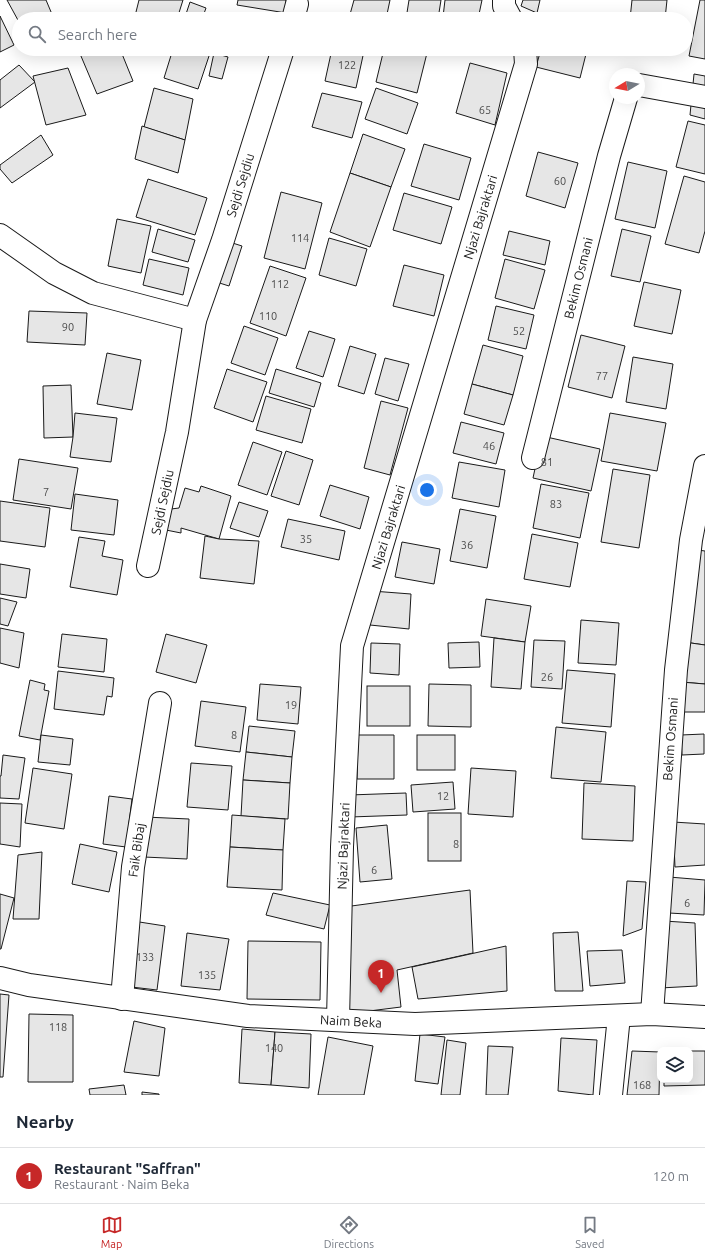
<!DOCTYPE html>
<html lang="en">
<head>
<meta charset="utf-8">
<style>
  :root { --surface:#fff; --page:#f6f6f7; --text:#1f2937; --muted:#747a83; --line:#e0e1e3; --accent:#c62828 }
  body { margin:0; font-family:Ubuntu,sans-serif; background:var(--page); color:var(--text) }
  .controls { position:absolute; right:12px; bottom:12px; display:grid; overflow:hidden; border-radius:8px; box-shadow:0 4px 16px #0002 }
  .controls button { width:36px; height:36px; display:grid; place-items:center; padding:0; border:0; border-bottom:1px solid var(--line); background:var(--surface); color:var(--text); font:20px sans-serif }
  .compass { position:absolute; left:609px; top:68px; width:36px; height:36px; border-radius:50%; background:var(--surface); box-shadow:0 4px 16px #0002; rotate:260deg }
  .you { position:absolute; left:427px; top:490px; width:14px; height:14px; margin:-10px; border:3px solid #fff; border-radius:50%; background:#1a73e8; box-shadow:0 0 0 6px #1a73e833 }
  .badge { display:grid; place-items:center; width:26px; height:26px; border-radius:50%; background:var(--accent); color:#fff; font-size:13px; font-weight:700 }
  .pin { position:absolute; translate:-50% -33px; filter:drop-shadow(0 1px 2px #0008) }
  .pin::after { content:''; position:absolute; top:21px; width:14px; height:12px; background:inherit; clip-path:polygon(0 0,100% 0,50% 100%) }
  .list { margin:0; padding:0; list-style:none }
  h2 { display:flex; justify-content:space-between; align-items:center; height:52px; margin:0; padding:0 16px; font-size:17px }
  h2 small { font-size:13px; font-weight:400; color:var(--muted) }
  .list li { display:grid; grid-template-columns:26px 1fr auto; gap:12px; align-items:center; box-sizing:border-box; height:56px; padding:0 16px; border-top:1px solid var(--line) }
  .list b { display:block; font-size:15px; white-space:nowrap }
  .list p { margin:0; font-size:13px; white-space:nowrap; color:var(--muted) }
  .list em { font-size:13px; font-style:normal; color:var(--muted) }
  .icon { flex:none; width:22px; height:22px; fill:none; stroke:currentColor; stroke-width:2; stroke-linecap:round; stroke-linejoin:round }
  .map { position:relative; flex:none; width:705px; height:1095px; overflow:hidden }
  .search { position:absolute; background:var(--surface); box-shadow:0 4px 16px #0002; left:12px; right:12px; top:12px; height:44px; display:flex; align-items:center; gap:10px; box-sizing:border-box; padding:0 14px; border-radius:22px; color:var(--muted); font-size:15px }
  .sheet { height:108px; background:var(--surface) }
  nav { display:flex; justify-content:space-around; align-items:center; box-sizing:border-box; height:56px; border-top:1px solid var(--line); background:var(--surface); font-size:11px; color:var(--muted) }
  nav a { display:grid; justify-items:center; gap:2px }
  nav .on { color:var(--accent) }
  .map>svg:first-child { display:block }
  .building { fill:#e6e6e6; stroke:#1a1a1a }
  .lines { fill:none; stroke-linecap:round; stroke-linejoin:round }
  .minor-casing { stroke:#1a1a1a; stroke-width:24 }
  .tertiary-casing { stroke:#1a1a1a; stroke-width:24 }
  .minor { stroke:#fff; stroke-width:22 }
  .tertiary { stroke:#fff; stroke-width:22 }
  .labels { text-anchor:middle; stroke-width:3; stroke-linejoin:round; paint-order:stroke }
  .number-label { font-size:11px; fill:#4d4d4d }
  .street-label { font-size:13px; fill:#1a1a1a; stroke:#fff }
</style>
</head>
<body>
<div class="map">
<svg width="705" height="1095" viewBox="0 0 705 1095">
  <rect width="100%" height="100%" fill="#fff"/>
  <g class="building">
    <polygon points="7,0 46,0 54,19 19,19 19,22"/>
    <polygon points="139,0 183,0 177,19 142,19 135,16"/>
    <polygon points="238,0 286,0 286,13 237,5"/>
    <polygon points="354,0 390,0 386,19 349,18"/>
    <polygon points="409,0 441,0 438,19 406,19"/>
    <polygon points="445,0 482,0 478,19 453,19 443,17"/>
    <polygon points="523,0 540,0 537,13 521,6"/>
    <polygon points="632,0 667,0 665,19 630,19"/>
    <polygon points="700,0 705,0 705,59 689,56"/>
    <polygon points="190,2 206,8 202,19 198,19 186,14"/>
    <polygon points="552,15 565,19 550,19"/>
    <polygon points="0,16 14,45 0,52"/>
    <polygon points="78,49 120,49 133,81 97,94"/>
    <polygon points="173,49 211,50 198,89 164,78"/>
    <polygon points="220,49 239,49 238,54"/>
    <polygon points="332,49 357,49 364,51 356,88 325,81"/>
    <polygon points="384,49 428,49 417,93 376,82"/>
    <polygon points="541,49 587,50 580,78 536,67"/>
    <polygon points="214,53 228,57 222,79 209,76"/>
    <polygon points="470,63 507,73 495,125 456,113"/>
    <polygon points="19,65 35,82 0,108 0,80"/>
    <polygon points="68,68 86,115 46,125 33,76"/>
    <polygon points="694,74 705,76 705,119 690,115"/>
    <polygon points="154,88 193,99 185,140 144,127"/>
    <polygon points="376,88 418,103 407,134 365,119"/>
    <polygon points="322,93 362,102 352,138 312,127"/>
    <polygon points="688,121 705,125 705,174 676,167"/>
    <polygon points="142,126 185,140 178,173 135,159"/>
    <polygon points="363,134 405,149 391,187 350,173"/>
    <polygon points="41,135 53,155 12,183 0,169 0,165"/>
    <polygon points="424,144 471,158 459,200 411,186"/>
    <polygon points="538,152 578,163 565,208 526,196"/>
    <polygon points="628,162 667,171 655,228 615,219"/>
    <polygon points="350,173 391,187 370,247 330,232"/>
    <polygon points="684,176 705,182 705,231 699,253 665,244"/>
    <polygon points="148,179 207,198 195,235 136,217"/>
    <polygon points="281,192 322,203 305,269 264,258"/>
    <polygon points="404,193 452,207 441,244 393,230"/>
    <polygon points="117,219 151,226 141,273 108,266"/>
    <polygon points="158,229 195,240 188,262 152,252"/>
    <polygon points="622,229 651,236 640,282 611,276"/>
    <polygon points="509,231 550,241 545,265 503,255"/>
    <polygon points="329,238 367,249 356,286 319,275"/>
    <polygon points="223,240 242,246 229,286 210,280"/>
    <polygon points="149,259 189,268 183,295 143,285"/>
    <polygon points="505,259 545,270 534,309 495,298"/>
    <polygon points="404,265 444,275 434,316 393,306"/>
    <polygon points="270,266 306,278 286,336 250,323"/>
    <polygon points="644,282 681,290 672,334 634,326"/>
    <polygon points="496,306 534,315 526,349 488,340"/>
    <polygon points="29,311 87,313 85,345 27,342"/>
    <polygon points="244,326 278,338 265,375 231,363"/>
    <polygon points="309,331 335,339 323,377 296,368"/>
    <polygon points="581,335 625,346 612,398 568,387"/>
    <polygon points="483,345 523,356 513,395 472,384"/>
    <polygon points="350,346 376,354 364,394 338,386"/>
    <polygon points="107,353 141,360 132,410 97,404"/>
    <polygon points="633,357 673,364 666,409 626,402"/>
    <polygon points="385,358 409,364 398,401 375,394"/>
    <polygon points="227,369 267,382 253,422 214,408"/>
    <polygon points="276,369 321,383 314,407 269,393"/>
    <polygon points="472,384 513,395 504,425 464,414"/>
    <polygon points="71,385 73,437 44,438 43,386"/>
    <polygon points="266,396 311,409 302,443 256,430"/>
    <polygon points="381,401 408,408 390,475 364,468"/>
    <polygon points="75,413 117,418 111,462 70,457 73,437"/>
    <polygon points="610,413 666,423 657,471 601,461"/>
    <polygon points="461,422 504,433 496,464 453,453"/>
    <polygon points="542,436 600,449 591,491 533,478"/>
    <polygon points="253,442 282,452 267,495 238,485"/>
    <polygon points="286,451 313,460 299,505 271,496"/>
    <polygon points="19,459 78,468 71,509 13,500"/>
    <polygon points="459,462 505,470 499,507 452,498"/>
    <polygon points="613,469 650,475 639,548 601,542"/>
    <polygon points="541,484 589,493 580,538 533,528"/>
    <polygon points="330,485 369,497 360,529 320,516"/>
    <polygon points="201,486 231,496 219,539 181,528 181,533 166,530 171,509 179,508 185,488 199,492"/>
    <polygon points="75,494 118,500 114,535 71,530"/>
    <polygon points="0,501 50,508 45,547 0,541"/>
    <polygon points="239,502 268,511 259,537 230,528"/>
    <polygon points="460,509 496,516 487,568 450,561"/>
    <polygon points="288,519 345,531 339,560 281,547"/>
    <polygon points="532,534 578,543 570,587 524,579"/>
    <polygon points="205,536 219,539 259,541 254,584 200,578"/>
    <polygon points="79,537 105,541 102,556 123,560 117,595 70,587"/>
    <polygon points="402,542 440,549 434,584 395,577"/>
    <polygon points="698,550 705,551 705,645 684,642"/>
    <polygon points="0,564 30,569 26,598 0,594"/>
    <polygon points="372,591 411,594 409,629 370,625"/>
    <polygon points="0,598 17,602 8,626 0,624"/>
    <polygon points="486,599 531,606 525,642 481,636"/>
    <polygon points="581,620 619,623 616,665 578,663"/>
    <polygon points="0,628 24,633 19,668 0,663"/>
    <polygon points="62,634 107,639 104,672 58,667"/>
    <polygon points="166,634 207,645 196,683 156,672"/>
    <polygon points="494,638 525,642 521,689 491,687"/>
    <polygon points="534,640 565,641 562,689 531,687"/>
    <polygon points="479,642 480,667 449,668 448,643"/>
    <polygon points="684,642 705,645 705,684 681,682"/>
    <polygon points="371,643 400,644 399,675 370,673"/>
    <polygon points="567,670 615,674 611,727 562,723"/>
    <polygon points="58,671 114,678 112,697 107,696 104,715 54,709"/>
    <polygon points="30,680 45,684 44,690 49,691 40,740 19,736"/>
    <polygon points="681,682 705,684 705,712 675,712"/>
    <polygon points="260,684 301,687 298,724 257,720"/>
    <polygon points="429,684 471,685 471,727 428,726"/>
    <rect x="367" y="686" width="43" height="40"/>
    <polygon points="201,701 246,707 240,752 195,746"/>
    <polygon points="249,726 295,731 292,757 246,752"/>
    <polygon points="556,727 606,732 601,782 551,778"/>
    <polygon points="704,734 704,754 682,755 681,735"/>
    <polygon points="41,735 73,739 70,765 38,762"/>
    <polygon points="358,735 394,735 394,779 357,779"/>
    <rect x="417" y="735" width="38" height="35"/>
    <polygon points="246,752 292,757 290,783 243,780"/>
    <polygon points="3,755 25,758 19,799 0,798 0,776 1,776"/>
    <polygon points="191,763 232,766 228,810 187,807"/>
    <polygon points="33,768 72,774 64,829 25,823"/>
    <polygon points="471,768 516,771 513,817 468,814"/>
    <polygon points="243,780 290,783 288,819 241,816"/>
    <polygon points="453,782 455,809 413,812 411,785"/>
    <polygon points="584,783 635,786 633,841 582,839"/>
    <polygon points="406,793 407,815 350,817 349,795"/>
    <polygon points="109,796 132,799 126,847 103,844"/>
    <polygon points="0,803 22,804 20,847 0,844"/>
    <rect x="428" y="813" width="33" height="48"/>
    <polygon points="232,815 285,819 283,850 230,847"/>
    <polygon points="145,817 189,819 187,859 144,857"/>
    <polygon points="673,822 705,824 705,865 675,867"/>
    <polygon points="387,825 392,879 360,882 356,828"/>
    <polygon points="80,844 117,852 109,892 72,884"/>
    <polygon points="230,847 283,850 282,890 227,887"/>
    <polygon points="42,852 39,919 13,919 18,855"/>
    <polygon points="669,877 705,880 704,915 669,913"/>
    <polygon points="627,881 646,882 642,929 623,936"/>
    <polygon points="470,890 473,953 397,970 401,1007 345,1014 344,907"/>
    <polygon points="273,893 330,905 324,929 266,915"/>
    <polygon points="0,894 14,898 1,949 0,949"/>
    <polygon points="133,921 165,926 157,990 123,986"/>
    <polygon points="664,921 695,923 697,986 660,988"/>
    <polygon points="578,932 583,991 555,991 553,933"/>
    <polygon points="187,933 229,939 220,990 181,986"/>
    <polygon points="248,941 321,942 320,1000 247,999"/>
    <polygon points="506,946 507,991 418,999 412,967"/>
    <polygon points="622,950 625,983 590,986 587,951"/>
    <polygon points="0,994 9,995 3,1077 0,1077"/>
    <polygon points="29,1014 73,1015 73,1082 28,1082"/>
    <polygon points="134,1021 165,1028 159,1076 124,1072"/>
    <polygon points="242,1029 275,1032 271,1085 239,1083"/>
    <polygon points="275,1032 311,1034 309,1088 271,1085"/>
    <polygon points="420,1034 445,1037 438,1084 415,1081"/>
    <polygon points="328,1037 373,1046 364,1095 318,1095"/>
    <polygon points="561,1038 597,1040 593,1095 558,1091"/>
    <polygon points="447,1040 466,1043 460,1095 441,1095"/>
    <polygon points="488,1046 513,1047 508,1095 486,1095"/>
    <polygon points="632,1051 660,1052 659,1095 627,1095"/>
    <polygon points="690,1051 705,1051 705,1085 664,1086 664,1080 690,1080"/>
    <polygon points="124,1085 126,1095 90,1095 89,1089"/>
    <polygon points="142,1092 159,1094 159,1095 142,1095"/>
  </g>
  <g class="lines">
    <defs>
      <g id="minor">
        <polyline points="504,0 504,6 511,19"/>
        <polyline points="293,19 297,4"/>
        <polyline points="639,85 705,97"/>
        <polyline points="0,235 54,273 93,293 195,320"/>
        <polyline points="533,458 609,156 626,98"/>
        <polyline points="148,566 177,432 195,320 223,240 283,49"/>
        <polyline points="122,999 133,867 160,703"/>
        <polyline points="652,1014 676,670 691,540 705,466"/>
        <polyline points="338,1020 342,847 352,646 526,64 525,49"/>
        <polyline points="611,1095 619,1016"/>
      </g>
      <polyline id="tertiary" points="0,978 29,985 248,1016 415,1024 652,1014 705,1017"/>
    </defs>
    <use href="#minor" class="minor-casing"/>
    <use href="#tertiary" class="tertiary-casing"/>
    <use href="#minor" class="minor"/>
    <use href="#tertiary" class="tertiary"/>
  </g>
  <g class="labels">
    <g class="number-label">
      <text x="347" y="69">122</text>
      <text x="485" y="114">65</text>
      <text x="560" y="185">60</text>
      <text x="300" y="242">114</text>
      <text x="280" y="288">112</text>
      <text x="268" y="320">110</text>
      <text x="68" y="331">90</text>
      <text x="519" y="335">52</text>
      <text x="602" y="380">77</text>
      <text x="489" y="450">46</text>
      <text x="547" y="466">81</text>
      <text x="46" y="496">7</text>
      <text x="556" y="508">83</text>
      <text x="306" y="543">35</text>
      <text x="467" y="549">36</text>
      <text x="547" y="681">26</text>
      <text x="291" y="709">19</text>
      <text x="234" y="739">8</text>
      <text x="443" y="800">12</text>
      <text x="456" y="848">8</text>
      <text x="374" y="874">6</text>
      <text x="687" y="907">6</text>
      <text x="145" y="961">133</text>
      <text x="207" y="979">135</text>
      <text x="58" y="1031">118</text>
      <text x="274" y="1052">140</text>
      <text x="642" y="1089">168</text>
    </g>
    <g class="street-label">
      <text transform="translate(240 185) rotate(-73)" y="5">Sejdi Sejdiu</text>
      <text transform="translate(480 217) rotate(-73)" y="5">Njazi Bajraktari</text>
      <text transform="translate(578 278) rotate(-76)" y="5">Bekim Osmani</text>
      <text transform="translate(162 502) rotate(-78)" y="5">Sejdi Sejdiu</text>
      <text transform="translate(388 527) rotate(-73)" y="5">Njazi Bajraktari</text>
      <text transform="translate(670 739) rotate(-86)" y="5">Bekim Osmani</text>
      <text transform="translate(343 846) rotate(-88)" y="5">Njazi Bajraktari</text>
      <text transform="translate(136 850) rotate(-82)" y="5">Faik Bibaj</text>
      <text transform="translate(351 1021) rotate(3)" y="5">Naim Beka</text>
    </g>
  </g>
</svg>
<div class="controls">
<button><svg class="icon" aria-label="layers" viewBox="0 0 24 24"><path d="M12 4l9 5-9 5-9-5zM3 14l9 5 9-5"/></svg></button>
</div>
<svg class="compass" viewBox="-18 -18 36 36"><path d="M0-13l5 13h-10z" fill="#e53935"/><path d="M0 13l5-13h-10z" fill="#747a83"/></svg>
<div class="you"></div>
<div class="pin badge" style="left:381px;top:993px">1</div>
<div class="search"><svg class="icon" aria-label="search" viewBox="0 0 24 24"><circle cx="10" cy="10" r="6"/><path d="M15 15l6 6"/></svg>Search here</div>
</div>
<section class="sheet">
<h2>Nearby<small></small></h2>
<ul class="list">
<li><span class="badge">1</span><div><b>Restaurant &quot;Saffran&quot;</b><p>Restaurant · Naim Beka</p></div><em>120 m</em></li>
</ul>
</section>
<nav>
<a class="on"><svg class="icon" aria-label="map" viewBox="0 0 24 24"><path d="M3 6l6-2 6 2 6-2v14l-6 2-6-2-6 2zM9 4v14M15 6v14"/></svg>Map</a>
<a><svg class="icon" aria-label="directions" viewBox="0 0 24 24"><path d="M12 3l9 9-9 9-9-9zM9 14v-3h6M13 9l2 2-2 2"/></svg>Directions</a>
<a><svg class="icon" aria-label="saved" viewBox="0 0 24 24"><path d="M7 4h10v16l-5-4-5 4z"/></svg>Saved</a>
</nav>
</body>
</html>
